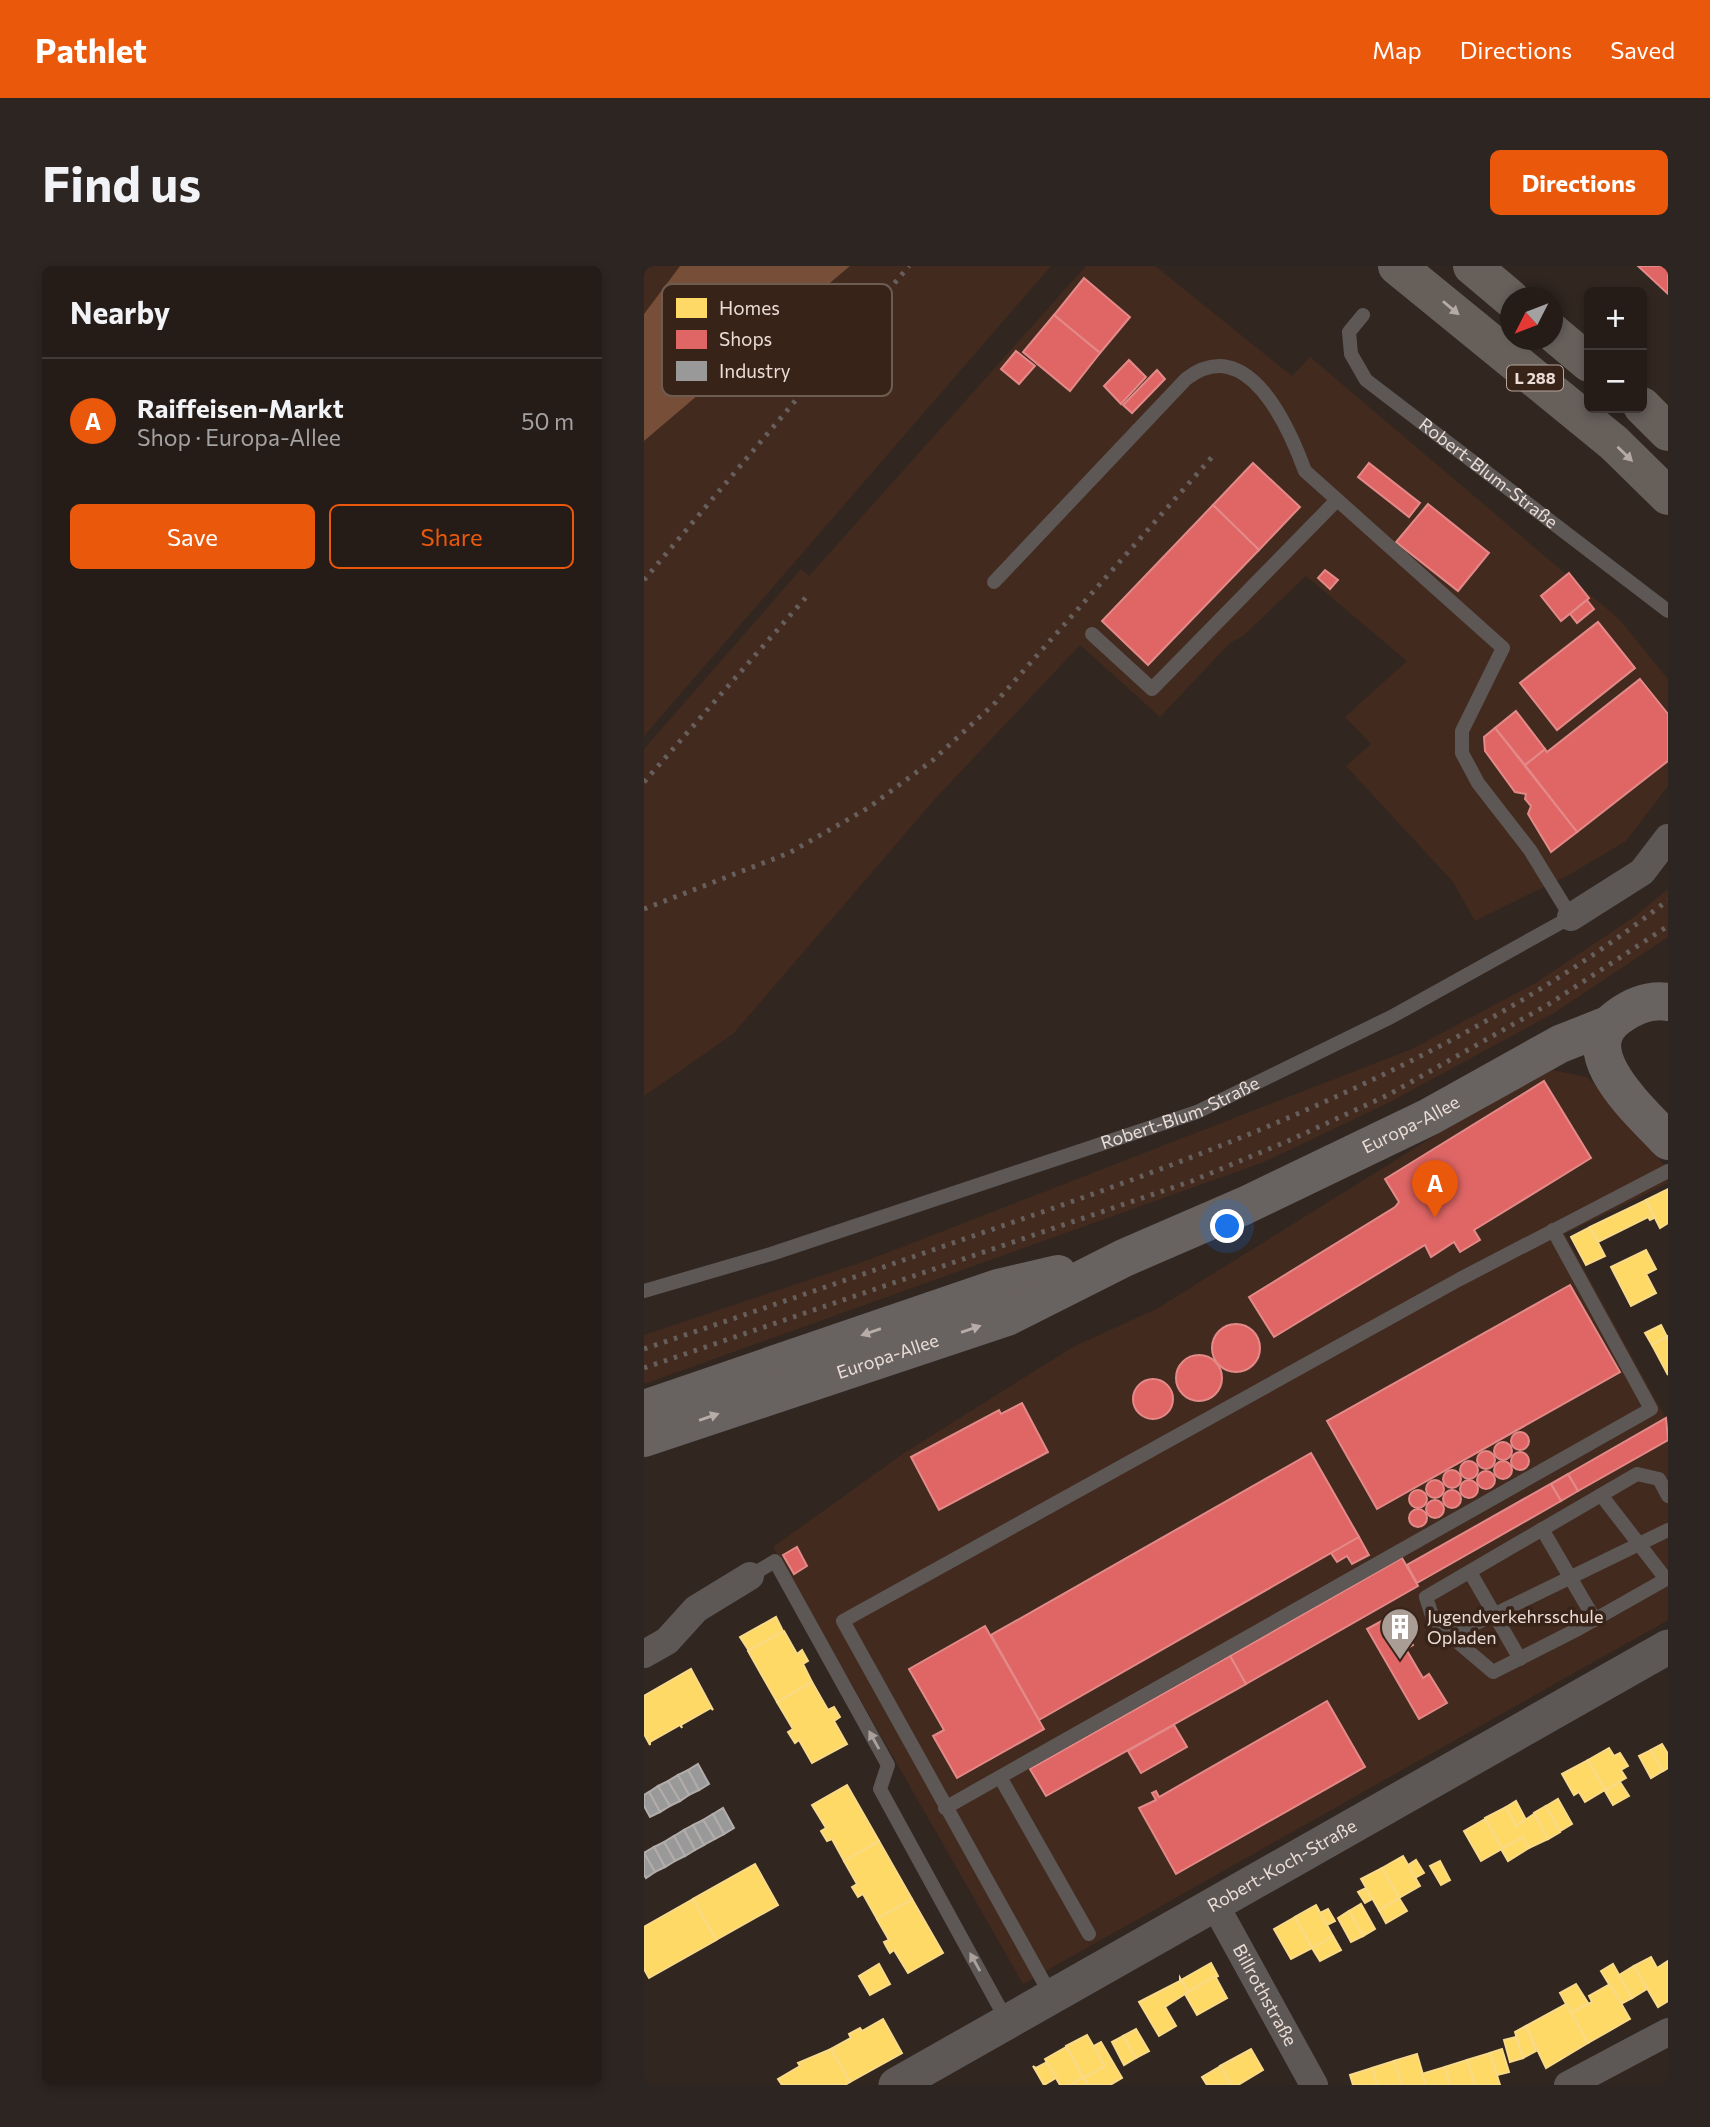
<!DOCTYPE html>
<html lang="en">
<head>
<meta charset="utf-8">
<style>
  :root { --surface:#251c18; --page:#2d2521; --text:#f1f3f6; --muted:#a3a1a2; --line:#423a37; --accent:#ea580c }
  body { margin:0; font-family:Commissioner,sans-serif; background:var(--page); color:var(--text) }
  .controls { position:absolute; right:21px; top:21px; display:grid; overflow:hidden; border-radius:10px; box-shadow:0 4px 10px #0003 }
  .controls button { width:63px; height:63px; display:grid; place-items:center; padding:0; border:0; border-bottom:2px solid var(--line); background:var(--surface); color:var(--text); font:35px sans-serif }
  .compass { position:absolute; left:856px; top:21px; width:63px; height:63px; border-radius:50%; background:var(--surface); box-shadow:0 4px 10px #0003; rotate:228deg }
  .you { position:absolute; left:584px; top:961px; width:24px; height:24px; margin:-18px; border:5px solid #fff; border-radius:50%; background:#1a73e8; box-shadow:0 0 0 10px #1a73e833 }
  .badge { display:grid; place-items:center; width:46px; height:46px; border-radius:50%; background:var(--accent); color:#fff; font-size:23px; font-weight:700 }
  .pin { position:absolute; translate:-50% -58px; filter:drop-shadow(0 2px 4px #0008) }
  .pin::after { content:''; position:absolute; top:37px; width:24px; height:21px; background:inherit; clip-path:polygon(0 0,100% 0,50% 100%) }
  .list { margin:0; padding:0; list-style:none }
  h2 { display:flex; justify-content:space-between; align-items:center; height:91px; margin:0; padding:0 28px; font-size:30px }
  h2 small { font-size:23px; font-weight:400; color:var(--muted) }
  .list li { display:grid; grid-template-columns:46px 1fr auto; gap:21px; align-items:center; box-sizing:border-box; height:126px; padding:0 28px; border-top:2px solid var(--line) }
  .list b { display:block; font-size:26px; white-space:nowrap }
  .list p { margin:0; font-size:23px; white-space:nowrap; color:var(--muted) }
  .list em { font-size:23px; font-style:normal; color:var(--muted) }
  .actions { display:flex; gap:14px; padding:21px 28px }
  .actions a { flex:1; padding:16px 0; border:2px solid var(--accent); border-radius:10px; text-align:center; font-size:24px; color:var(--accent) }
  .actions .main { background:var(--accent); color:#fff }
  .map { position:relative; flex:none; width:1024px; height:1819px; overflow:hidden; border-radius:10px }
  header { display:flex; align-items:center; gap:42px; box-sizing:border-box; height:98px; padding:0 35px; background:var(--accent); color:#fff }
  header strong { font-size:33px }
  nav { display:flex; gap:38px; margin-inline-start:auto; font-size:24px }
  .intro { display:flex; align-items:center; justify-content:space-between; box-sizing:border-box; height:168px; padding:0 42px }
  h1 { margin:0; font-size:49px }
  .button { padding:18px 32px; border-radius:10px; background:var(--accent); color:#fff; font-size:24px; font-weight:700 }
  main { display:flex; gap:42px; padding:0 42px }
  aside { flex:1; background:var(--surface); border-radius:10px; box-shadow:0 4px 10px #0003 }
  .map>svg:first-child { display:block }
  .built { fill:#432a1e }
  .forest { fill:#774e38 }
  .homes { fill:#ffd966; stroke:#f9da88; stroke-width:2 }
  .shops { fill:#e06666; stroke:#e38a88; stroke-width:2 }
  .industry { fill:#999; stroke:#b2adab; stroke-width:2 }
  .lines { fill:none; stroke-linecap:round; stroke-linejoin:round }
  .service { stroke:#5d5856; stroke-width:14 }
  .minor { stroke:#5d5856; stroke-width:28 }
  .tertiary { stroke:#5d5856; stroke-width:35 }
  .secondary { stroke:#686260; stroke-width:38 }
  .trunk { stroke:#665f5a; stroke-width:38 }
  .rail { stroke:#675f5c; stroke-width:5; stroke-dasharray:3.5 7; stroke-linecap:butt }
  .oneway { fill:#b6aba4 }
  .oneway2 { fill:#b7aca7 }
  .oneway3 { fill:#aba19c }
  .labels { text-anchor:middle; stroke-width:7; stroke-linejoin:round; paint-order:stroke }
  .shield { fill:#382319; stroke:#b5a59d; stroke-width:2 }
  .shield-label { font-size:16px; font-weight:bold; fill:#ebddd6 }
  .street-label { font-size:18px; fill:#ebddd6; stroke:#382319 }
  .poi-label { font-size:18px; fill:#ebddd6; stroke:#382319; text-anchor:start }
  .key { fill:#382319; stroke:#6e5b52; stroke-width:2 }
  .key-label { font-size:19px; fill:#ebddd6 }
</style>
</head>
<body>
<header>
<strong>Pathlet</strong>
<nav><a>Map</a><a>Directions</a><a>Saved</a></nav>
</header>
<div class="intro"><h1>Find us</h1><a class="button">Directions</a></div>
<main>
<aside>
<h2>Nearby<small></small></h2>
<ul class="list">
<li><span class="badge">A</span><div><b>Raiffeisen-Markt</b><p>Shop · Europa-Allee</p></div><em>50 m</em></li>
</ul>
<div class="actions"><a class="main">Save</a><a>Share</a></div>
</aside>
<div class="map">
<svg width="1024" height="1819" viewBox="0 0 1024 1819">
  <rect width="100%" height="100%" fill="#312620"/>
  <g class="built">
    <polygon points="0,0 36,0 0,48"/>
    <polygon points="206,0 407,0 0,470 0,175"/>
    <polygon points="442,0 511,0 648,110 666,91 975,353 1024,413 1024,520 982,575 930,606 831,655 809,616 702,500 727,478 701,451 763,395 662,310 599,370 586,377 516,451 436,379 290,534 89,768 0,830 0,483 157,303 165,310"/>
    <polygon points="1024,623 1024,671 910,747 748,835 620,896 0,1118 0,1069 227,993 768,783 893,716 990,651"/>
    <polygon points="908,804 943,811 967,835 1024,904 1024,917 921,968 1024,1156 1024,1354 379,1718 129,1281 260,1187 429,1081 514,1042 869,821"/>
  </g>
  <polygon class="forest" points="36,0 206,0 0,175 0,48"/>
  <g class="homes">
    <polygon points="1024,923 1024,957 1016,962 1002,934"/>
    <polygon points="1002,934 1010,952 1006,954 1004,951 954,976 946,961"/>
    <polygon points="946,961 961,990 942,999 927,971"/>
    <polygon points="1002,984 1012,1003 1002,1008 1012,1027 987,1040 967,1001"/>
    <polygon points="1017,1059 1023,1071 1008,1079 1001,1067"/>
    <polygon points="1024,1070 1024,1109 1008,1079"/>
    <polygon points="132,1351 139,1365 105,1385 96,1371"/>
    <polygon points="140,1365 153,1388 158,1384 164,1395 159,1398 168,1416 133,1436 104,1385"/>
    <polygon points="47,1403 69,1444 67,1442 37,1459 38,1462 36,1459 6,1476 6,1479 0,1468 0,1430"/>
    <polygon points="168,1416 184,1444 190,1441 196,1451 190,1455 203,1478 168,1497 155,1474 151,1477 144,1466 149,1463 133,1436"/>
    <polygon points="1018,1478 1024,1488 1024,1502 1019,1505 1007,1484"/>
    <polygon points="965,1482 970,1490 976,1487 984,1500 977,1504 982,1512 961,1524 944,1494"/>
    <polygon points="1007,1484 1019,1505 1007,1512 995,1490"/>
    <polygon points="944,1494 961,1524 941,1536 935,1526 930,1529 918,1508"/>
    <polygon points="976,1516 985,1530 969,1539 961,1525"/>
    <polygon points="203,1519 235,1575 200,1595 188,1573 183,1575 177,1565 182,1562 168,1539"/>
    <polygon points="914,1533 928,1558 916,1565 902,1540"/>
    <polygon points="872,1535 882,1554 872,1560 862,1541"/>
    <polygon points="902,1540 916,1566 904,1573 890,1547"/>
    <polygon points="862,1541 872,1560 890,1548 904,1573 885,1582 879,1571 858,1583 841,1552"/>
    <polygon points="841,1553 858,1583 837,1595 820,1565"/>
    <polygon points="879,1571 885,1582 864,1595 857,1583"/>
    <polygon points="235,1575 268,1633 233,1653 219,1628 214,1631 208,1621 213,1618 200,1595"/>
    <polygon points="759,1590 776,1620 755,1632 738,1602"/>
    <polygon points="772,1594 780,1607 771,1612 764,1599"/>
    <polygon points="796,1595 806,1614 797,1619 786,1600"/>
    <polygon points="111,1598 134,1639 72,1674 49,1633"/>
    <polygon points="738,1602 755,1632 735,1644 717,1613"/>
    <polygon points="722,1622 728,1633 721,1637 714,1626"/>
    <polygon points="755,1632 763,1645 742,1657 735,1644"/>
    <polygon points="49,1633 72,1674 5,1712 0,1703 0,1661"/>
    <polygon points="268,1633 299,1687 264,1707 250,1684 246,1687 242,1680 240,1676 245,1674 233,1653"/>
    <polygon points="717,1638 731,1663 719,1670 705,1645"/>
    <polygon points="672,1639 689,1670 668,1682 651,1651"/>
    <polygon points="684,1643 691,1655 683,1659 676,1647"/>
    <polygon points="705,1645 719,1670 707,1676 694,1652"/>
    <polygon points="651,1651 668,1682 647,1693 630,1663"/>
    <polygon points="689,1670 697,1684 676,1695 668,1682"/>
    <polygon points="1007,1691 1013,1702 1024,1695 1024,1735 1014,1741 990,1700"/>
    <polygon points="567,1697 574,1710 544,1726 537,1714"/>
    <polygon points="235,1698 246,1718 226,1729 215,1710"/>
    <polygon points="969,1698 988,1732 977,1738 957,1705"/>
    <polygon points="990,1700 1003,1723 988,1732 975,1709"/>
    <polygon points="571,1710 583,1732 553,1749 541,1728"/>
    <polygon points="536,1712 544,1726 521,1741 532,1760 515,1770 495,1736 536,1715"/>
    <polygon points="932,1718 944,1737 927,1747 916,1727"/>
    <polygon points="966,1718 986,1753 944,1777 927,1747 948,1736 945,1730"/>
    <polygon points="922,1738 944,1777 902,1802 882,1760"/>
    <polygon points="239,1753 258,1787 206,1816 187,1783 207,1772 205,1768 216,1762 218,1765"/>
    <polygon points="882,1760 892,1785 879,1792 871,1766"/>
    <polygon points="492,1763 505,1785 492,1792 479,1770"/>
    <polygon points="443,1769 461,1800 440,1812 422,1780"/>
    <polygon points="479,1770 492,1792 480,1799 468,1776"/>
    <polygon points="872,1771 879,1792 866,1796 860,1774"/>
    <polygon points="457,1776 478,1812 466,1819 444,1819 440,1812 461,1800 450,1780"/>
    <polygon points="422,1781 439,1811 426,1819 416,1819 401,1793"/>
    <polygon points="187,1783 206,1816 201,1819 138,1819 134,1813 156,1800 154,1797"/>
    <polygon points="607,1783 619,1804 594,1819 587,1819 576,1800"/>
    <polygon points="858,1783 865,1806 853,1809 846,1787"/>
    <polygon points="846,1787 856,1819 831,1819 823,1794"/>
    <polygon points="773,1788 782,1819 758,1819 750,1795"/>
    <polygon points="823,1794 831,1819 806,1819 801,1801"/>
    <polygon points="750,1795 758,1819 733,1819 728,1802"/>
    <polygon points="403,1796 412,1812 400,1819 389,1800 392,1802"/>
    <polygon points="577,1800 587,1819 563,1819 558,1811"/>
    <polygon points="801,1801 806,1819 782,1819 778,1808"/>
    <polygon points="728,1802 733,1819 709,1819 706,1809"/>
    <polygon points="439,1811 444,1819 426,1819"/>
  </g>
  <g class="shops">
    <polygon points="994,0 1024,0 1024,28"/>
    <polygon points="440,12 486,51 456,87 410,49"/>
    <polygon points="410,49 456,87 426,125 379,86"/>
    <polygon points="372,85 391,100 375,118 357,103"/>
    <polygon points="485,94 502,111 477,138 460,120"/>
    <polygon points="513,104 521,113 488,147 479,139"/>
    <polygon points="609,197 656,241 615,284 569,239"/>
    <polygon points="725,197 776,237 765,251 714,211"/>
    <polygon points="784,238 845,287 814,325 752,276"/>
    <polygon points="569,239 615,284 504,399 458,355"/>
    <polygon points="681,304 694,314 686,323 674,312"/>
    <polygon points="925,307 945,332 917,355 897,330"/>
    <polygon points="943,334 950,343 933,357 926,348"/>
    <polygon points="954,356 991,402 913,464 876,417"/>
    <polygon points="996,413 1024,448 1024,495 933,566 881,499 901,483 903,486"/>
    <polygon points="872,445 901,483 881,499 851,462"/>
    <polygon points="851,462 933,566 907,586 884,548 887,540 881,533 882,528 871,526 841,485 840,471"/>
    <polygon points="900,815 947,892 830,964 836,974 816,986 810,976 787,991 781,979 630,1071 605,1031 751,941 755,936 741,913"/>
    <polygon points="926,1019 976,1106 733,1243 683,1155"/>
    <circle cx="592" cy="1082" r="24"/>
    <circle cx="555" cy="1112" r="23"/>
    <circle cx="509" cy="1133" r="20"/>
    <polygon points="378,1137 404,1186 295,1244 267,1191 355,1144 357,1148"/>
    <polygon points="1022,1152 1024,1174 934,1225 924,1208"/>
    <circle cx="876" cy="1175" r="9"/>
    <circle cx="859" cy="1185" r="9"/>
    <circle cx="842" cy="1194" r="9"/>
    <circle cx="876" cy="1195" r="9"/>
    <polygon points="667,1187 715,1271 395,1454 347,1369"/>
    <circle cx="859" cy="1204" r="9"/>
    <circle cx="825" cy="1204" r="9"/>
    <circle cx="808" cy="1213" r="9"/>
    <circle cx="842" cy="1214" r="9"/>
    <polygon points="924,1208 934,1225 917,1235 907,1218"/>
    <polygon points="924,1208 907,1218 917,1235 773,1317 763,1299"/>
    <circle cx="791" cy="1223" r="9"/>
    <circle cx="825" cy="1223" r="9"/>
    <circle cx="808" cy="1233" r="9"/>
    <circle cx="774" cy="1233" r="9"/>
    <circle cx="791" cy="1243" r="9"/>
    <circle cx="774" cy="1252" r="9"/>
    <polygon points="715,1271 725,1289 708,1298 703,1290 693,1296 687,1287"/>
    <polygon points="153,1281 163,1300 150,1308 139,1289"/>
    <polygon points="758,1292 774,1320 602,1418 586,1390"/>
    <polygon points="752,1347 769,1379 762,1383 779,1412 785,1408 803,1437 775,1453 723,1363"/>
    <polygon points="341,1360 400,1463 313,1512 289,1470 300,1464 265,1403"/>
    <polygon points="586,1390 602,1418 402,1530 386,1503"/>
    <polygon points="683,1435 721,1501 532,1608 495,1542 512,1534 508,1527 512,1525 515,1531"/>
    <polygon points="530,1459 543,1481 497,1507 484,1485"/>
  </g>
  <g class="industry">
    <polygon points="54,1498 65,1518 55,1524 44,1504"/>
    <polygon points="44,1504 55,1524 45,1529 34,1509"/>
    <polygon points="34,1509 45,1529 36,1535 24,1515"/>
    <polygon points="24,1515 36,1535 26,1540 14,1520"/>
    <polygon points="14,1520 26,1540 16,1546 5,1526"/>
    <polygon points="5,1526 16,1546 6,1551 0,1540 0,1529"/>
    <polygon points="79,1542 90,1562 80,1568 69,1548"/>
    <polygon points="69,1548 80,1568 71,1573 59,1554"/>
    <polygon points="59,1554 71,1573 60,1579 49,1559"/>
    <polygon points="49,1559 60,1579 51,1584 40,1564"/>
    <polygon points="40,1564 51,1584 41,1590 30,1570"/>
    <polygon points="30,1570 41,1590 31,1595 20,1576"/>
    <polygon points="20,1576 31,1595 21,1601 10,1581"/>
    <polygon points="10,1581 21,1601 11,1606 0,1587"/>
    <polygon points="0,1587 11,1606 2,1612 0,1609"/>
  </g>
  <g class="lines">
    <g class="service">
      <path id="s1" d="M719 49 705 66 707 88 722 114 1024 345"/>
      <polyline points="448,368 508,423 693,234"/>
      <path id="s2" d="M0 1025 127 988 553 846 747 751 927 651 886 584 834 517 818 487V465L859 382 661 205C644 159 603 66 542 113L350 316"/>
      <polyline points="957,1229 1022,1313"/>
      <polyline points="1024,1230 1015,1213 993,1208 782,1331 790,1356 849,1406 934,1363 1024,1312"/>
      <polyline points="898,1263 951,1354"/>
      <polyline points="826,1306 876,1393"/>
      <polyline points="106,1310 131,1295 244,1499 236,1523 363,1755"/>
      <polyline points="806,1370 1024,1264"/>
      <polyline points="356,1511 445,1668"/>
      <polyline points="301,1542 1007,1143 909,964"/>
      <polyline points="408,1731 199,1355 816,1013 1024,905"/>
    </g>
    <g class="minor">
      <polyline points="927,651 998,606 1024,572"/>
      <polyline points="0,1388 23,1375 52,1343 106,1310"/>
      <path id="s3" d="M571 1639 670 1819"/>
      <polyline points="924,1819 1024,1766"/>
    </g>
    <path class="tertiary" id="s4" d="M252 1819 1024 1381"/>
    <g class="secondary">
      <path d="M1024 736C1005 733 989 740 974 751 926 786 1000 848 1024 875"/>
      <polyline points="0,1143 354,1022 414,1008"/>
      <path id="s5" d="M0 1172 363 1051 480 992 600 940 785 851 916 778 964 759"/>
    </g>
    <g class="trunk">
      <polyline points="753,0 970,177 1024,230"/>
      <polyline points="828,0 866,32"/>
      <polyline points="908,66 945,97"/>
      <polyline points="998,140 1024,166"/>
    </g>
    <g class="rail">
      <polyline points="0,314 265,0"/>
      <polyline points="0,516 164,329"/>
      <polyline points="0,643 145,587 224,542 289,494 352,436 568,191"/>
      <path d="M0 1083C109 1046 217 1009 326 971 569 888 820 795 1024 634"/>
      <polyline points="0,1102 548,915 644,875 744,829 905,738 1024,660"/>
    </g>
  </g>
  <defs><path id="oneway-solid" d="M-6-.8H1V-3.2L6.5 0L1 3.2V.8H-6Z" transform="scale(1.75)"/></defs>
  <g class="oneway">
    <use href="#oneway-solid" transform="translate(807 42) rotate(40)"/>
    <use href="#oneway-solid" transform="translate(981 188) rotate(44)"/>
  </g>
  <g class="oneway2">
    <use href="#oneway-solid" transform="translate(327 1063) rotate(-19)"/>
    <use href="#oneway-solid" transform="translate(227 1066) rotate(161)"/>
    <use href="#oneway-solid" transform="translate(65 1151) rotate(-19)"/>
  </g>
  <g class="oneway3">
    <use href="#oneway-solid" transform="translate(230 1474) rotate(-119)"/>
    <use href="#oneway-solid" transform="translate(331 1696) rotate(-119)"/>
  </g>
  <defs>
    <symbol id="building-pin" viewBox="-11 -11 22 30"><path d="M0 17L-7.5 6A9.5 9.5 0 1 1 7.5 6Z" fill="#aa9d96" stroke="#382319"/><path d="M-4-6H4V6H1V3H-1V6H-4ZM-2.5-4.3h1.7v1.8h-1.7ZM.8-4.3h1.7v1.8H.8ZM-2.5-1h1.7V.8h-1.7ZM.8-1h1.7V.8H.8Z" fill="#fff"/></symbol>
  </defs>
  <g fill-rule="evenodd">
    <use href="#building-pin" x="734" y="1339" width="44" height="60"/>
  </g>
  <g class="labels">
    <rect class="shield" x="863" y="99.5" width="56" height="25" rx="5"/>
    <g class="shield-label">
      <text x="891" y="118">L 288</text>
    </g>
    <g class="street-label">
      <text dy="6" stroke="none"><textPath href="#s1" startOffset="228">Robert-Blum-Straße</textPath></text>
      <text dy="6" stroke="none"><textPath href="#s2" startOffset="565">Robert-Blum-Straße</textPath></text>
      <text dy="6" stroke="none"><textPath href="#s5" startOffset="830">Europa-Allee</textPath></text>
      <text dy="6" stroke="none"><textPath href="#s5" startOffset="257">Europa-Allee</textPath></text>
      <text dy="6" stroke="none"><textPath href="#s4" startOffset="444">Robert-Koch-Straße</textPath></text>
      <text dy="6" stroke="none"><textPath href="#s3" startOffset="103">Billrothstraße</textPath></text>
    </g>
    <g class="poi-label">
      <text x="783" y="1357">Jugendverkehrsschule<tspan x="783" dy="21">Opladen</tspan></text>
    </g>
  </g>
  <rect x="18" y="18" width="230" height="112" rx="10" class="key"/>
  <rect x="32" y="32" width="31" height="20" fill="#ffd966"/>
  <rect x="32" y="64" width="31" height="19" fill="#e06666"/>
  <rect x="32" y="95" width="31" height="20" fill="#999"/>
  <g class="key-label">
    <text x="75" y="49">Homes</text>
    <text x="75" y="80">Shops</text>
    <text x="75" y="112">Industry</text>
  </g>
</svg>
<div class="controls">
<button>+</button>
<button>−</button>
</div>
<svg class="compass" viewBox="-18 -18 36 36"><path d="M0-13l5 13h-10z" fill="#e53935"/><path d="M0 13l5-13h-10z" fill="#a3a1a2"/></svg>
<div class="you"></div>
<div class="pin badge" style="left:791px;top:952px">A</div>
</div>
</main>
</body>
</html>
